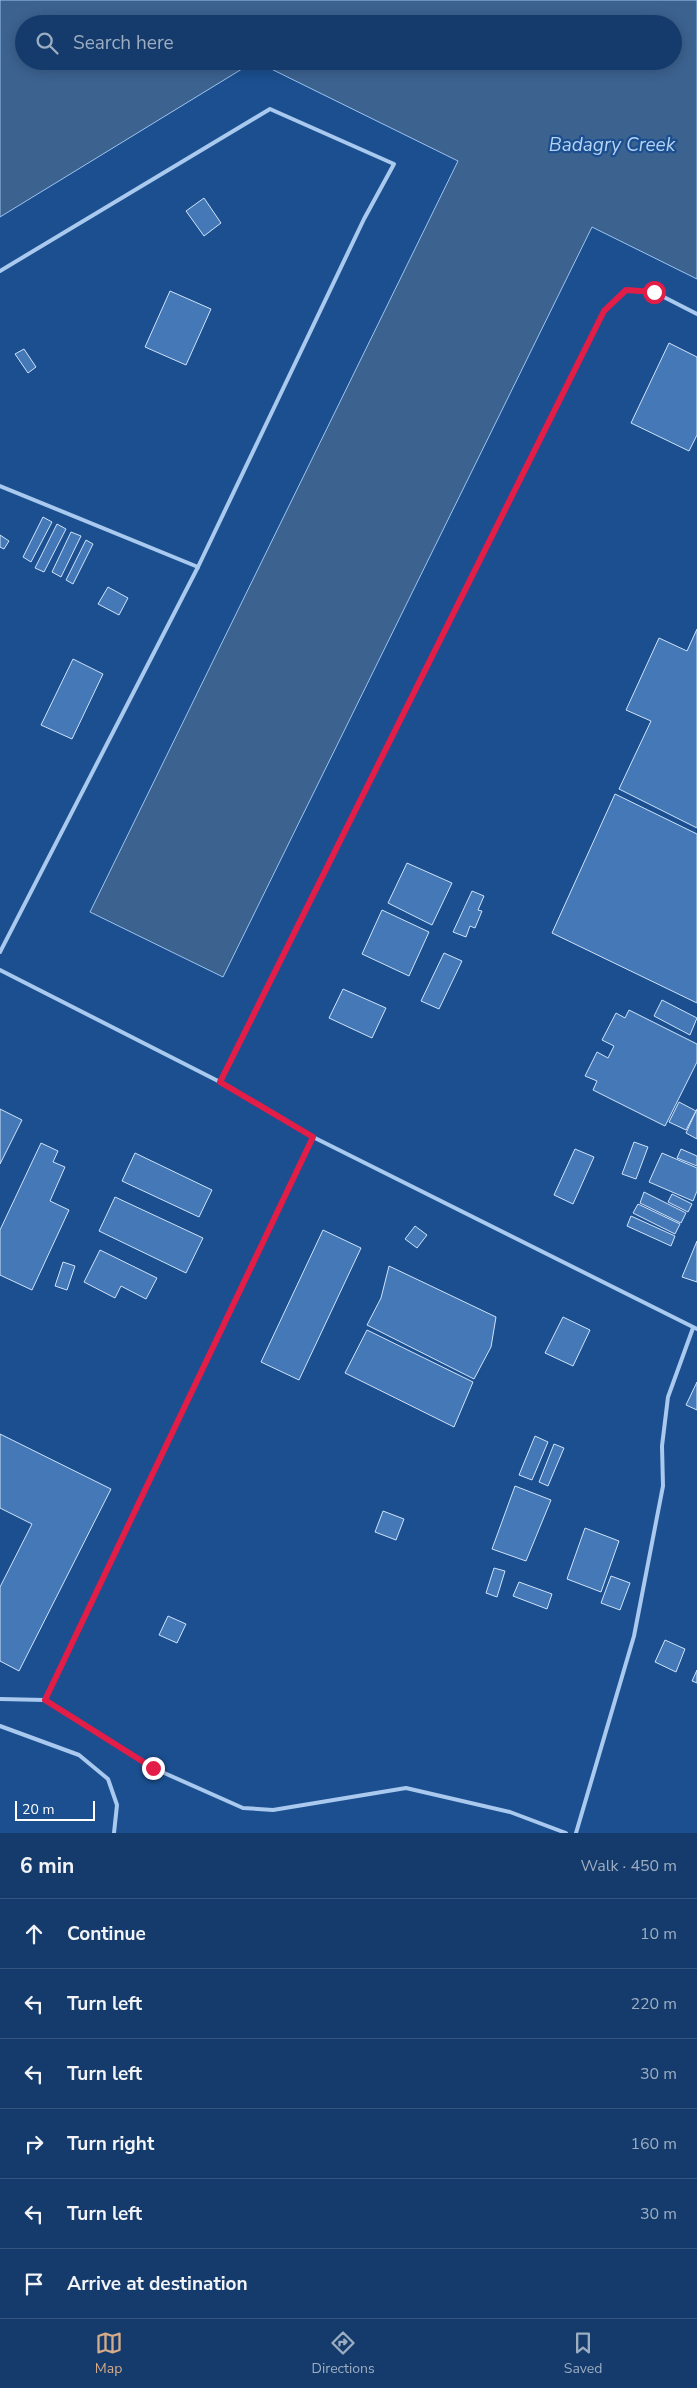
<!DOCTYPE html>
<html lang="en">
<head>
<meta charset="utf-8">
<style>
  :root { --surface:#143b6b; --page:#1d4271; --text:#f1f3f6; --muted:#9dadc1; --line:#33557e; --accent:#d6ab8b }
  body { margin:0; font-family:"Nunito Sans",sans-serif; background:var(--page); color:var(--text) }
  .scale { position:absolute; left:15px; bottom:12px; width:80px; box-sizing:border-box; padding-left:5px; border:2px solid #fff; border-top:0; font-size:14px; line-height:18px; white-space:nowrap; color:#fff; -webkit-text-stroke:4px #1b4f8f; paint-order:stroke }
  .stop { position:absolute; width:15px; height:15px; margin:-11px; border:4px solid #e11d48; border-radius:50%; background:#fff }
  .stop.end { background:#e11d48; border-color:#fff; box-shadow:0 1px 5px #0008 }
  .list { margin:0; padding:0; list-style:none }
  h2 { display:flex; justify-content:space-between; align-items:center; height:65px; margin:0; padding:0 20px; font-size:21px }
  h2 small { font-size:16px; font-weight:400; color:var(--muted) }
  .list li { display:grid; grid-template-columns:32px 1fr auto; gap:15px; align-items:center; box-sizing:border-box; height:70px; padding:0 20px; border-top:1px solid var(--line) }
  .list b { display:block; font-size:19px; white-space:nowrap }
  .list em { font-size:16px; font-style:normal; color:var(--muted) }
  .icon { flex:none; width:28px; height:28px; fill:none; stroke:currentColor; stroke-width:2; stroke-linecap:round; stroke-linejoin:round }
  .map { position:relative; flex:none; width:697px; height:1833px; overflow:hidden }
  .search { position:absolute; background:var(--surface); box-shadow:0 2px 12px #0003; left:15px; right:15px; top:15px; height:55px; display:flex; align-items:center; gap:12px; box-sizing:border-box; padding:0 18px; border-radius:28px; color:var(--muted); font-size:19px }
  .sheet { height:485px; background:var(--surface) }
  nav { display:flex; justify-content:space-around; align-items:center; box-sizing:border-box; height:70px; border-top:1px solid var(--line); background:var(--surface); font-size:14px; color:var(--muted) }
  nav a { display:grid; justify-items:center; gap:2px }
  nav .on { color:var(--accent) }
  .map>svg:first-child { display:block }
  .water { fill:#3c6290; stroke:#9cc4f0; fill-rule:evenodd }
  .building { fill:#4478b7; stroke:#cfe3fa }
  .lines { fill:none; stroke-linecap:round; stroke-linejoin:round }
  .service { stroke:#a9c9ee; stroke-width:4 }
  .route { stroke:#e11d48; stroke-width:6 }
  .labels { text-anchor:middle; stroke-width:4.5; stroke-linejoin:round; paint-order:stroke }
  .water-label { font-size:19px; font-style:italic; fill:#b5d3f5; stroke:#1b4f8f }
</style>
</head>
<body>
<div class="map">
<svg width="697" height="1833" viewBox="0 0 697 1833">
  <rect width="100%" height="100%" fill="#1b4f8f"/>
  <path class="water" d="M0 0H697V279L592 227 223 977 90 912 458 161 255 61 0 217ZM24 24H673V61H24Z"/>
  <g class="building">
    <polygon points="204,198 221,223 204,236 186,211"/>
    <polygon points="170,291 211,309 186,365 145,347"/>
    <polygon points="669,343 697,357 697,435 689,451 631,423"/>
    <polygon points="24,349 36,367 28,373 15,354"/>
    <polygon points="43,517 52,522 31,562 23,557"/>
    <polygon points="57,524 66,529 44,572 35,568"/>
    <polygon points="71,532 81,536 61,577 52,572"/>
    <polygon points="0,535 9,541 4,549 0,547"/>
    <polygon points="86,540 93,544 73,584 66,580"/>
    <polygon points="108,587 128,598 119,615 98,604"/>
    <polygon points="697,629 697,828 619,789 651,721 626,710 659,638 687,651"/>
    <polygon points="73,659 103,674 72,739 41,725"/>
    <polygon points="615,794 697,834 697,1003 552,933"/>
    <polygon points="407,863 452,883 432,925 388,903"/>
    <polygon points="472,891 484,896 478,910 482,911 475,928 470,926 466,937 453,932"/>
    <polygon points="382,910 429,932 409,976 362,954"/>
    <polygon points="444,953 462,961 439,1009 421,1001"/>
    <polygon points="343,989 386,1008 372,1038 329,1018"/>
    <polygon points="662,1000 697,1018 690,1035 654,1016"/>
    <polygon points="629,1010 697,1044 697,1062 665,1126 593,1090 597,1081 585,1076 597,1052 608,1058 614,1046 602,1040 616,1013 625,1018"/>
    <polygon points="679,1102 696,1111 686,1130 669,1122"/>
    <polygon points="0,1109 22,1120 0,1164"/>
    <polygon points="697,1109 697,1139 686,1133"/>
    <polygon points="634,1142 648,1147 636,1179 622,1174"/>
    <polygon points="41,1143 58,1151 53,1162 65,1167 50,1201 69,1210 32,1290 0,1275 0,1230"/>
    <polygon points="575,1149 594,1157 573,1204 554,1195"/>
    <polygon points="681,1149 697,1156 697,1166 677,1158"/>
    <polygon points="135,1153 212,1190 199,1217 122,1181"/>
    <polygon points="662,1153 697,1168 697,1191 693,1201 649,1182"/>
    <polygon points="644,1192 686,1213 681,1223 640,1203"/>
    <polygon points="672,1194 692,1204 688,1212 668,1202"/>
    <polygon points="115,1197 203,1238 186,1273 99,1231"/>
    <polygon points="638,1204 680,1224 675,1234 633,1213"/>
    <polygon points="631,1216 675,1236 671,1246 627,1226"/>
    <polygon points="415,1226 427,1235 417,1248 405,1239"/>
    <polygon points="323,1230 361,1248 299,1380 261,1362"/>
    <polygon points="697,1241 697,1282 682,1277"/>
    <polygon points="100,1250 157,1278 146,1299 121,1286 115,1298 84,1282"/>
    <polygon points="63,1262 75,1266 67,1290 55,1286"/>
    <polygon points="389,1266 496,1317 491,1347 474,1379 367,1325 381,1298"/>
    <polygon points="563,1317 590,1330 573,1366 545,1353"/>
    <polygon points="367,1330 473,1382 454,1427 345,1373"/>
    <polygon points="697,1382 697,1410 686,1405"/>
    <polygon points="0,1434 111,1489 19,1671 0,1661 0,1587 32,1524 0,1508"/>
    <polygon points="535,1436 548,1442 532,1480 519,1475"/>
    <polygon points="554,1444 564,1448 548,1486 539,1482"/>
    <polygon points="515,1486 551,1500 526,1561 492,1549"/>
    <polygon points="383,1511 404,1519 396,1540 375,1532"/>
    <polygon points="585,1528 619,1541 601,1592 567,1579"/>
    <polygon points="494,1568 505,1571 497,1597 486,1593"/>
    <polygon points="611,1576 630,1583 620,1610 601,1603"/>
    <polygon points="519,1582 552,1594 547,1609 513,1596"/>
    <polygon points="168,1616 186,1624 177,1643 159,1635"/>
    <polygon points="665,1640 685,1649 676,1672 655,1662"/>
    <polygon points="697,1670 697,1683 692,1681"/>
  </g>
  <g class="lines">
    <g class="service">
      <polyline points="0,271 270,109 394,164 364,219 198,567 0,952"/>
      <polyline points="0,486 198,567"/>
      <polyline points="0,970 220,1082 313,1137 697,1329"/>
      <polyline points="220,1082 604,311 626,290 654,292 697,314"/>
      <polyline points="0,1699 45,1700 153,1768 243,1808 273,1810 406,1788 510,1812 566,1833"/>
      <polyline points="45,1700 313,1137"/>
      <polyline points="0,1726 79,1755 108,1779 117,1805 114,1833"/>
      <polyline points="576,1833 634,1636 663,1486 662,1446 668,1397 693,1328"/>
    </g>
  </g>
  <g class="lines">
    <polyline class="route" points="153,1768 45,1700 313,1137 220,1082 604,311 626,290 654,292"/>
  </g>
  <g class="labels">
    <g class="water-label">
      <text x="612" y="151">Badagry Creek</text>
    </g>
  </g>
</svg>
<div class="scale">20 m</div>
<div class="stop" style="left:654px;top:292px"></div>
<div class="stop end" style="left:153px;top:1768px"></div>
<div class="search"><svg class="icon" aria-label="search" viewBox="0 0 24 24"><circle cx="10" cy="10" r="6"/><path d="M15 15l6 6"/></svg>Search here</div>
</div>
<section class="sheet">
<h2>6 min<small>Walk · 450 m</small></h2>
<ul class="list">
<li><svg class="icon" aria-label="ahead" viewBox="0 0 24 24"><path d="M12 20V5M6 11l6-6 6 6"/></svg><div><b>Continue</b></div><em>10 m</em></li>
<li><svg class="icon" aria-label="left" viewBox="0 0 24 24"><path d="M17 20v-9H6M10 6l-5 5 5 5"/></svg><div><b>Turn left</b></div><em>220 m</em></li>
<li><svg class="icon" aria-label="left" viewBox="0 0 24 24"><path d="M17 20v-9H6M10 6l-5 5 5 5"/></svg><div><b>Turn left</b></div><em>30 m</em></li>
<li><svg class="icon" aria-label="right" viewBox="0 0 24 24"><path d="M7 20v-9h11M14 6l5 5-5 5"/></svg><div><b>Turn right</b></div><em>160 m</em></li>
<li><svg class="icon" aria-label="left" viewBox="0 0 24 24"><path d="M17 20v-9H6M10 6l-5 5 5 5"/></svg><div><b>Turn left</b></div><em>30 m</em></li>
<li><svg class="icon" aria-label="arrive" viewBox="0 0 24 24"><path d="M6 21V4h12l-3 4 3 4H6"/></svg><div><b>Arrive at destination</b></div></li>
</ul>
</section>
<nav>
<a class="on"><svg class="icon" aria-label="map" viewBox="0 0 24 24"><path d="M3 6l6-2 6 2 6-2v14l-6 2-6-2-6 2zM9 4v14M15 6v14"/></svg>Map</a>
<a><svg class="icon" aria-label="directions" viewBox="0 0 24 24"><path d="M12 3l9 9-9 9-9-9zM9 14v-3h6M13 9l2 2-2 2"/></svg>Directions</a>
<a><svg class="icon" aria-label="saved" viewBox="0 0 24 24"><path d="M7 4h10v16l-5-4-5 4z"/></svg>Saved</a>
</nav>
</body>
</html>
